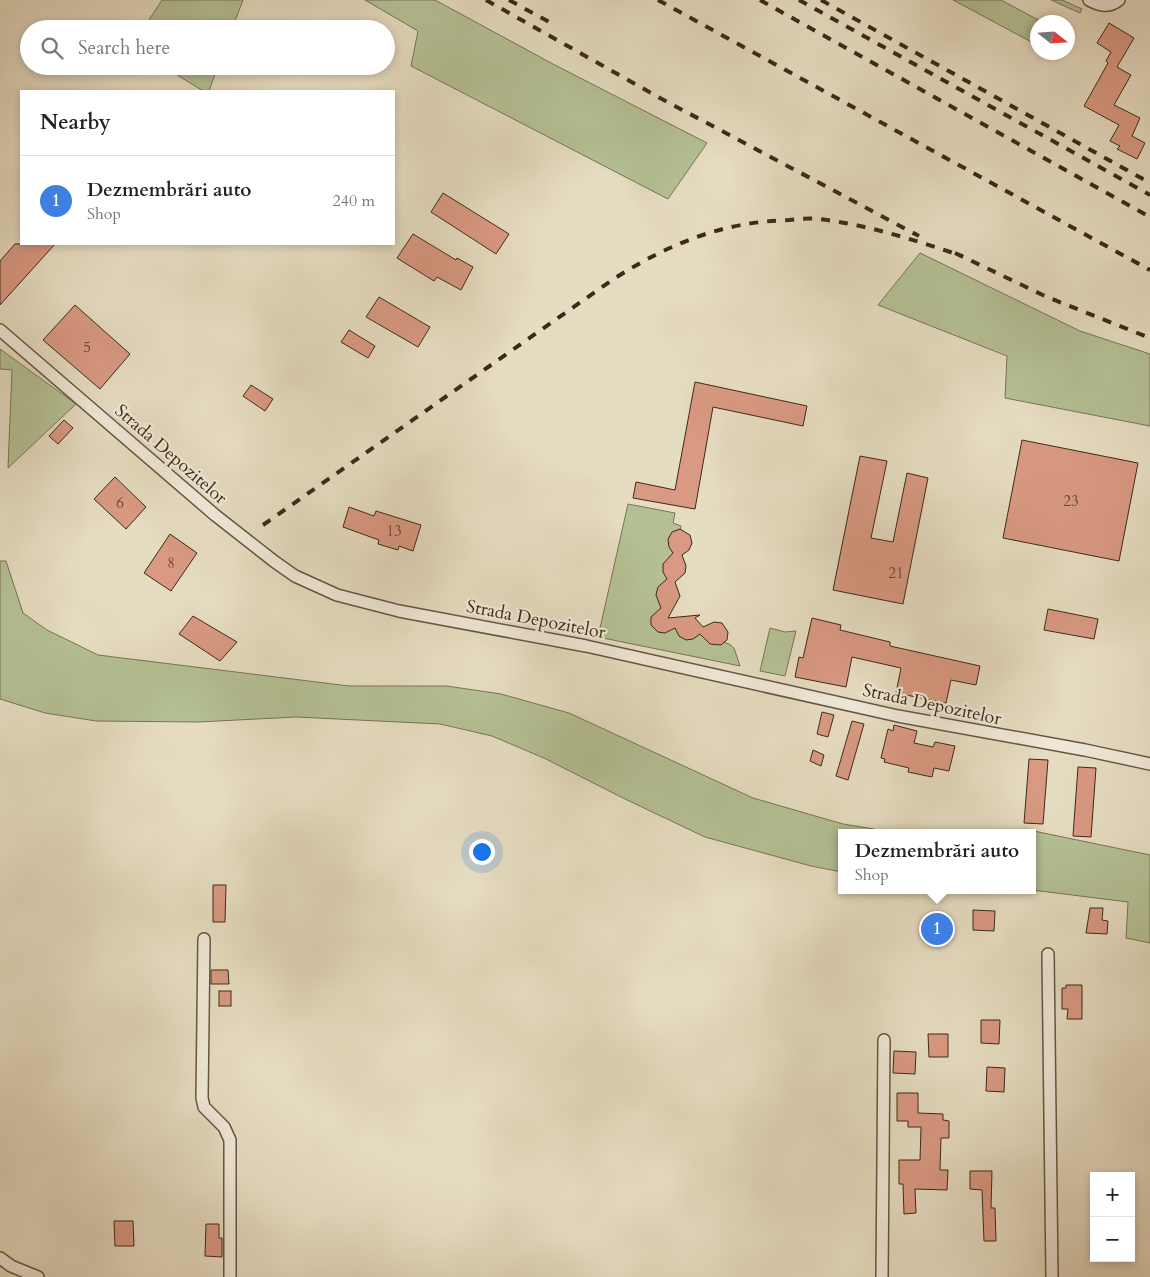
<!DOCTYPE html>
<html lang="en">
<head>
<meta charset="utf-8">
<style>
  :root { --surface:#fff; --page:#f2f2f2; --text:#222; --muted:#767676; --line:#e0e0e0; --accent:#8f2418 }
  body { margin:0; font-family:Cardo,serif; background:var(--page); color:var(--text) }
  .controls { position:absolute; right:15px; bottom:15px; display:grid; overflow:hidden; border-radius:0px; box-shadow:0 2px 8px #0003 }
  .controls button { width:45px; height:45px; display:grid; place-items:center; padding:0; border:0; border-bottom:1px solid var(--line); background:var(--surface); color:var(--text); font:25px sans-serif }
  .compass { position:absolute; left:1030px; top:15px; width:45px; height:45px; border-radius:50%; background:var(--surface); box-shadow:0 2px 8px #0003; rotate:107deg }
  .you { position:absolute; left:481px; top:851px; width:18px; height:18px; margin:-12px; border:4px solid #fff; border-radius:50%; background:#1a73e8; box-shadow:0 0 0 8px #1a73e833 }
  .badge { display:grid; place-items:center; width:32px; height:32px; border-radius:50%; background:var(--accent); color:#fff; font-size:16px; font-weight:700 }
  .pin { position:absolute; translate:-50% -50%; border:2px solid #fff; box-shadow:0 1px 5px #0006 }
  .popup { position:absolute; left:838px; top:829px; width:198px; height:65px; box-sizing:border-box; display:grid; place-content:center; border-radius:0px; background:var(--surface); filter:drop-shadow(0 1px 4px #0005); font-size:16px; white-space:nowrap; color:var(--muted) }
  .popup b { font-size:19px; color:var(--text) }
  .popup::after { content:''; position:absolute; left:50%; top:100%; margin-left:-10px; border:10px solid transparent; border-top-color:var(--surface) }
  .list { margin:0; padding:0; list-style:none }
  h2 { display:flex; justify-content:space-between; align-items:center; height:65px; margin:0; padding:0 20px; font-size:21px }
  h2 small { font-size:16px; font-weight:400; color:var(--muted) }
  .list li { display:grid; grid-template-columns:32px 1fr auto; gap:15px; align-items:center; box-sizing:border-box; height:90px; padding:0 20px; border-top:1px solid var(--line) }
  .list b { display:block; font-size:19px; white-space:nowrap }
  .list p { margin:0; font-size:16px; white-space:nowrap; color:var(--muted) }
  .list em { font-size:16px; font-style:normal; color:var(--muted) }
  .icon { flex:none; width:28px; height:28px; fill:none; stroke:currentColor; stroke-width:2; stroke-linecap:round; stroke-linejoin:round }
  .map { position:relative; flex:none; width:1150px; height:1277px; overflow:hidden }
  .search { position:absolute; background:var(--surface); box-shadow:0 2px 8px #0003; left:20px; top:20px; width:375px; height:55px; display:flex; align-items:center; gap:12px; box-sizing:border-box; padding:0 18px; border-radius:28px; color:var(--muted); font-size:19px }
  .panel { position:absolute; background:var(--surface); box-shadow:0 2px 8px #0003; left:20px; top:90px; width:375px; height:155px; border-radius:0px }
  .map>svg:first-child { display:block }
  .green { fill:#b4c094; stroke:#787556 }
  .building { fill:#d99982; stroke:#3c2a18 }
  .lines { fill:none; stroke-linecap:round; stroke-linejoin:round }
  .street-casing { stroke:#665642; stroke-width:14 }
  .street { stroke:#efe8d7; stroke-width:11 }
  .rail { stroke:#3c2a18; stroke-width:4; stroke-dasharray:9 9; stroke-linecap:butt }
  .labels { text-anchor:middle; stroke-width:4.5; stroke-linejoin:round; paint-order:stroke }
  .number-label { font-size:15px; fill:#634632 }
  .street-label { font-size:18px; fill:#3c2a18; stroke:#efe8d7 }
</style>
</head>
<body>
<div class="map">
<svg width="1150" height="1277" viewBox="0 0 1150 1277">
  <rect width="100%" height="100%" fill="#e6dcc1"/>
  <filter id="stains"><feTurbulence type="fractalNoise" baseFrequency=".004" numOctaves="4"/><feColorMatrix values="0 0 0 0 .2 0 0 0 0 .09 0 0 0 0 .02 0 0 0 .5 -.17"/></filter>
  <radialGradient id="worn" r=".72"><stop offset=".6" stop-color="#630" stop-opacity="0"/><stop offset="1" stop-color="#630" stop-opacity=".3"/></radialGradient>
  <g class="green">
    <polygon points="162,0 243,0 232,29 143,29"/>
    <polygon points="365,0 435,0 553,64 707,143 668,199 411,66 418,31"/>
    <polygon points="953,0 1001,0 1042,22 1038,22 1037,45"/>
    <polygon points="1051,0 1062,0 1082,9 1080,13"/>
    <polygon points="163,66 218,66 209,91 203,91"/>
    <polygon points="920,253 1080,331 1150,354 1150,426 1005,398 1007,356 878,305"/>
    <polygon points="0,349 76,404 8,468 12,370 0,369"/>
    <polygon points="628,504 675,513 673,523 681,526 663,621 729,644 734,648 740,666 598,637"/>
    <polygon points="0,561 6,561 23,613 47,630 98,655 349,686 447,686 501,694 569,713 753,798 843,824 898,833 842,833 842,872 811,866 705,837 625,799 546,759 492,736 440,724 296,717 198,722 96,721 45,713 0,699"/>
    <polygon points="770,628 785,632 796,631 785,676 760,671"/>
    <polygon points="1024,829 1150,855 1150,943 1126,938 1128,902 1032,890 1032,833 1024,833"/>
  </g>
  <g class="building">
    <polygon points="1109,23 1134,38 1117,67 1131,75 1114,105 1140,118 1132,136 1145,143 1137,159 1117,149 1120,146 1110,141 1119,125 1084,106 1108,63 1106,61 1111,52 1097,43"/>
    <polygon points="443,193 509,234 496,254 431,212"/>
    <polygon points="413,234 456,260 457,258 473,267 461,290 437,277 434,281 397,258"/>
    <polygon points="15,244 55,244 0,305 0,261"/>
    <polygon points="379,297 430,327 418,347 366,317"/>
    <polygon points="75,305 130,354 100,389 43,340"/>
    <polygon points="349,330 375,346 368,358 341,342"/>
    <polygon points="695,382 807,406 803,426 713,407 695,509 633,498 636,482 675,490"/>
    <polygon points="251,385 273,399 265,411 243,396"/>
    <polygon points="64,420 73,428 58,444 49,436"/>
    <polygon points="1022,440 1138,463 1119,561 1003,538"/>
    <polygon points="860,456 887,461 871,538 893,542 907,473 928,478 903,604 833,590"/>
    <polygon points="115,477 146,507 126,529 94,499"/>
    <polygon points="349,507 374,516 376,511 421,525 413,551 399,546 398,550 378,544 379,540 343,527"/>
    <polygon points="680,529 690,535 692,543 689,550 682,555 686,566 685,573 675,582 680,596 668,618 700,615 695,618 703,627 714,622 722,623 728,632 727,640 721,645 710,644 700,634 693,639 686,640 679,636 675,628 665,633 658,632 651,625 651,617 661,608 656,595 658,587 667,579 663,572 663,564 673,553 669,547 668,539 672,532"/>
    <polygon points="170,534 197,553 171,591 144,573"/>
    <polygon points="1048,609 1098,619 1094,639 1044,630"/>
    <polygon points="193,616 237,642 220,661 179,634"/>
    <polygon points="812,618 841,625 840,630 890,642 890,646 980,666 976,685 951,680 946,703 896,693 901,668 852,657 846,687 795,677 799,657 803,658"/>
    <polygon points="822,712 834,715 828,737 817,734"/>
    <polygon points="852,721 864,724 848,780 836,776"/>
    <polygon points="894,725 917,731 914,743 933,747 935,742 955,746 949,771 934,768 932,777 908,772 909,768 884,762 885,759 881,758 888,729 893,731"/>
    <polygon points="813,750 824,755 821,766 810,761"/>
    <polygon points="1029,759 1048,760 1043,824 1024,823"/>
    <polygon points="1078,767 1096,768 1091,837 1073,836"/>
    <polygon points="213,885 226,885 225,922 213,922"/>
    <polygon points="1090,908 1103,908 1102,920 1108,921 1107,934 1086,933"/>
    <polygon points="973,910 995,911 994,931 973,930"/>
    <polygon points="211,970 228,970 229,984 211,984"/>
    <polygon points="1066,985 1082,985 1082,1019 1067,1019 1068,1009 1062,1009 1062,988 1066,988"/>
    <rect x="219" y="991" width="12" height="15"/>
    <polygon points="981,1020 1000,1020 999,1044 981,1043"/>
    <polygon points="928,1034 948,1034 948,1057 929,1057"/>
    <polygon points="894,1051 916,1052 915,1074 893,1073"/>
    <polygon points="987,1067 1005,1068 1004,1092 986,1091"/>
    <polygon points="897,1093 918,1093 918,1113 943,1114 943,1120 949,1121 949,1138 941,1138 940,1170 948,1170 947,1190 915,1189 916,1213 904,1214 903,1184 899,1184 899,1160 920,1160 921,1127 908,1127 908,1121 897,1121"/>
    <polygon points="970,1171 992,1171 991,1208 995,1208 996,1241 984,1241 982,1190 970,1189"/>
    <polygon points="114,1221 133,1221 134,1246 115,1246"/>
    <polygon points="206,1224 219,1224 219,1238 222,1238 222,1257 205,1256"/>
  </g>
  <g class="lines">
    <defs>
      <g id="street">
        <path d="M1089 0C1100 6 1109 8 1119 0"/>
        <polyline points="0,330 215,515 275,562 295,576 337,595 399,611 586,646 898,716 1085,750 1150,764"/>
        <polyline points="204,939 202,1098 204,1107 224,1127 230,1140 230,1277"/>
        <polyline points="1048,954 1052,1277"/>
        <polyline points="0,1258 11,1266 38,1277"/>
        <polyline points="882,1277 884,1040"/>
      </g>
    </defs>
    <use href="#street" class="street-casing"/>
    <use href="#street" class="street"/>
    <g class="rail">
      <polyline points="486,0 660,98 919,236"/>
      <polyline points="509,0 551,23"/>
      <polyline points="658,0 1150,270"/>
      <polyline points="760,0 1150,217"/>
      <polyline points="799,0 1150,195"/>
      <polyline points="821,0 1150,183"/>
      <polyline points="955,253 1047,297 1150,338"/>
      <path d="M263 525 615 278C671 243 722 222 789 220 799 219 809 218 819 219 868 225 915 240 962 256"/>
    </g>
  </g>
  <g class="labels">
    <g class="number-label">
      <text x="87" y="352">5</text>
      <text x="1071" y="506">23</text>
      <text x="120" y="508">6</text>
      <text x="394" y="536">13</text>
      <text x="171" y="568">8</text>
      <text x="896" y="578">21</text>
    </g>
    <g class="street-label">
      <text transform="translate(171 454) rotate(41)" y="6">Strada Depozitelor</text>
      <text transform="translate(536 619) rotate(11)" y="6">Strada Depozitelor</text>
      <text transform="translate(932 704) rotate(12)" y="6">Strada Depozitelor</text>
    </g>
  </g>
  <rect width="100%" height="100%" filter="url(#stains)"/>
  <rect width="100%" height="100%" fill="url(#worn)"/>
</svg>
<div class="controls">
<button>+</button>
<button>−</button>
</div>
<svg class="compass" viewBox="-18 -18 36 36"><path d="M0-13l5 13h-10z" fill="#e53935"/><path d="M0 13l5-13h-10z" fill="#767676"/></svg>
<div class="you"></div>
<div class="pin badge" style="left:937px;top:929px;background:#3f7fe0">1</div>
<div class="popup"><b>Dezmembrări auto</b>Shop</div>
<div class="search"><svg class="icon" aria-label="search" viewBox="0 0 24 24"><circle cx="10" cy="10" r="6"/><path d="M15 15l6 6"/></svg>Search here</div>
<section class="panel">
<h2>Nearby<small></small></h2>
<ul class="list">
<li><span class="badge" style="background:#3f7fe0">1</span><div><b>Dezmembrări auto</b><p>Shop</p></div><em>240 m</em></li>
</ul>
</section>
</div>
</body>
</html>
